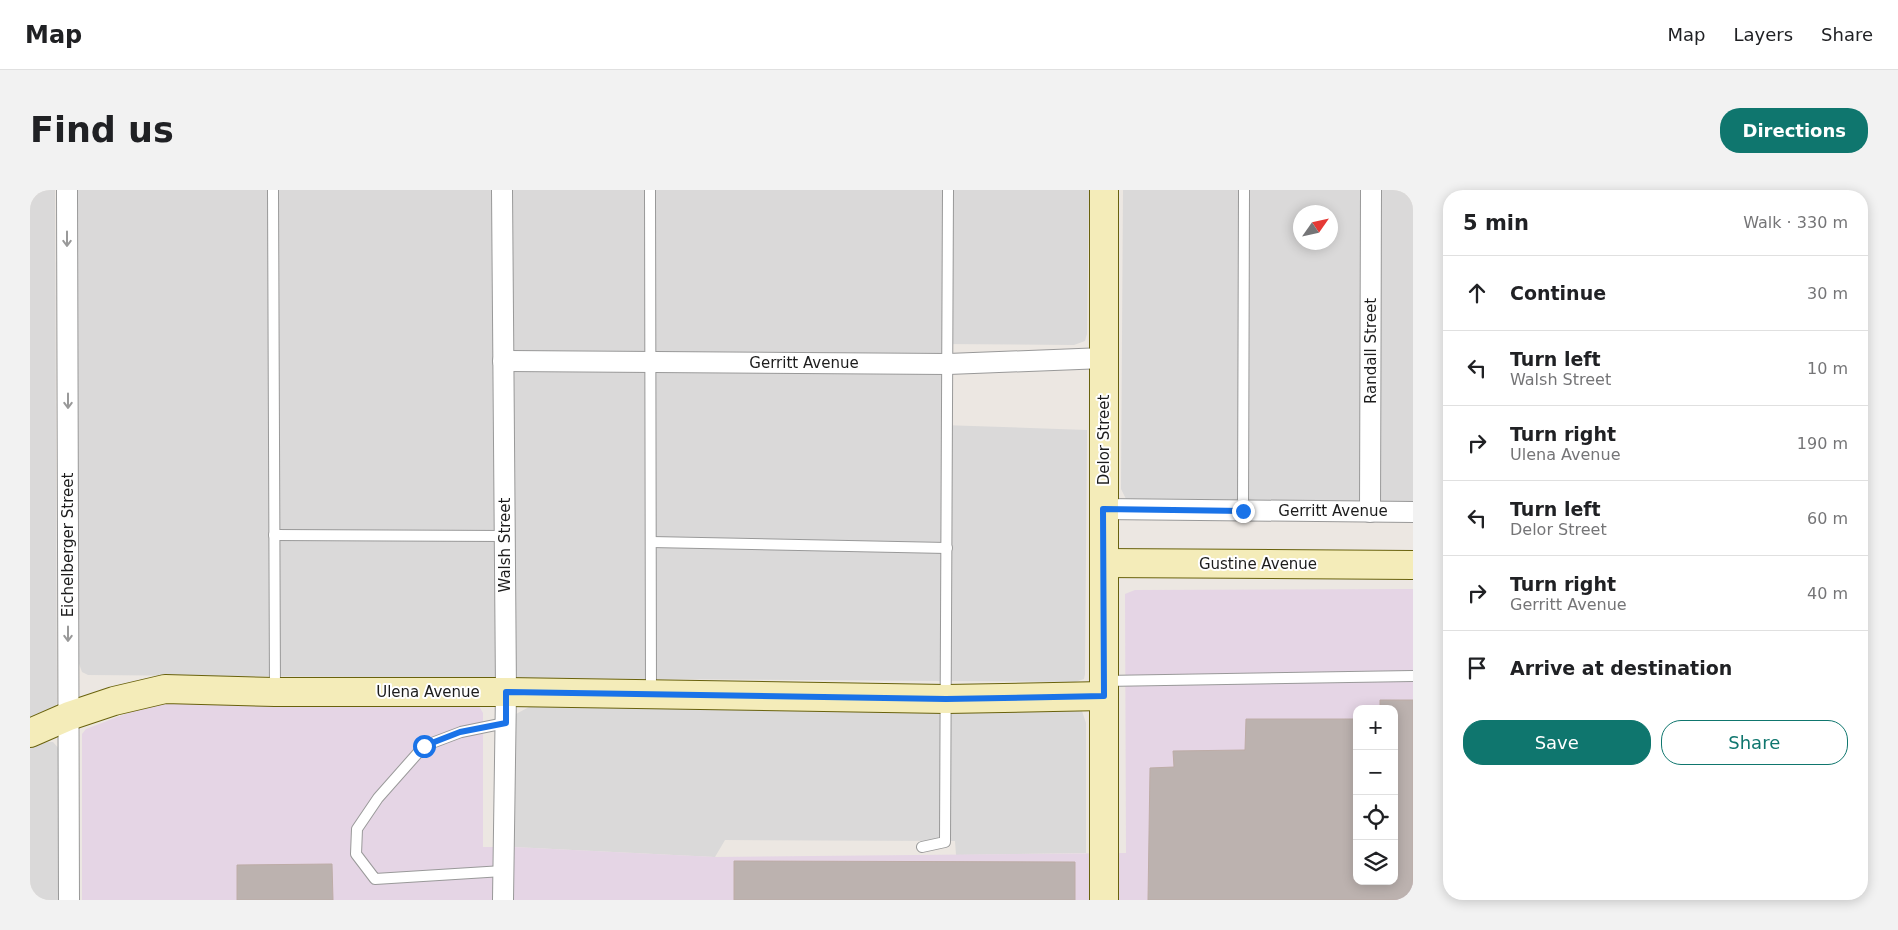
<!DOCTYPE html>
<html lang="en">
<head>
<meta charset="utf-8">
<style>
  :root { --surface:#fff; --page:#f2f2f2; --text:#202124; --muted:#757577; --line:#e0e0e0; --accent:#0f766e }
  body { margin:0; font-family:"DejaVu Sans",sans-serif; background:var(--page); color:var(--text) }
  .controls { position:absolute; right:15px; bottom:15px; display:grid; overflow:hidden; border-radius:10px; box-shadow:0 2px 12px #0003 }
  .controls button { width:45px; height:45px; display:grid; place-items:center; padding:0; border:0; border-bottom:1px solid var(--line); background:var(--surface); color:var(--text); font:25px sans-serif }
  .compass { position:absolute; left:1263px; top:15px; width:45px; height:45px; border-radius:50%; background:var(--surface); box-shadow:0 2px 12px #0003; rotate:56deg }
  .stop { position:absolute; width:15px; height:15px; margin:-11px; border:4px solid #1a73e8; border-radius:50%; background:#fff }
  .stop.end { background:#1a73e8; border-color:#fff; box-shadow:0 1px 5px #0008 }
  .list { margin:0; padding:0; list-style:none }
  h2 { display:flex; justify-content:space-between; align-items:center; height:65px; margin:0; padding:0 20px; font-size:21px }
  h2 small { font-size:16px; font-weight:400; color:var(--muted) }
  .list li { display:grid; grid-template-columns:32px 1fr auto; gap:15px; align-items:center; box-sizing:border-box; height:75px; padding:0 20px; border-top:1px solid var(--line) }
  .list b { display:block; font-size:19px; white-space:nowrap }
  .list p { margin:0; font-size:16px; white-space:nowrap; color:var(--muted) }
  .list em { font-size:16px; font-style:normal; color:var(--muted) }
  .actions { display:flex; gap:10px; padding:15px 20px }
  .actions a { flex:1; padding:11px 0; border:1px solid var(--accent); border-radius:20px; text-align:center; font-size:18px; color:var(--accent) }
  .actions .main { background:var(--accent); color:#fff }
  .icon { flex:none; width:28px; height:28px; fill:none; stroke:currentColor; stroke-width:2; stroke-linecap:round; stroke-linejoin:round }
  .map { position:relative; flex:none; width:1383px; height:710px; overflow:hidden; border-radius:20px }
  header { display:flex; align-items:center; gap:30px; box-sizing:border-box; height:70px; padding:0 25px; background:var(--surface); border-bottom:1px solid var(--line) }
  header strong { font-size:24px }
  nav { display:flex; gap:28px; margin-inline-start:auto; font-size:18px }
  .intro { display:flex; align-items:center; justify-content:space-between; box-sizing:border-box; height:120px; padding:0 30px }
  h1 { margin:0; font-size:35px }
  .button { padding:12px 22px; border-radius:20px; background:var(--accent); color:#fff; font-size:18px; font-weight:700 }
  main { display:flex; gap:30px; padding:0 30px }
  aside { flex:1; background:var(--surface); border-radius:20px; box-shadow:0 2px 12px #0003 }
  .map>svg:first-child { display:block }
  .residential { fill:#dad9d9; fill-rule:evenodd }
  .industrial { fill:#e5d5e5; fill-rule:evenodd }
  .building { fill:#bcb2af; stroke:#bdaca6 }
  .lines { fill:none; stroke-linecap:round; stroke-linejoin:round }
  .lane-casing { stroke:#999; stroke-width:12 }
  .street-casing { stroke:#999; stroke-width:22 }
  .secondary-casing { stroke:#69620d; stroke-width:30 }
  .lane { stroke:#fff; stroke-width:10 }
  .street { stroke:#fff; stroke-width:20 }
  .secondary { stroke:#f4ecb9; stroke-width:28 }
  .oneway { stroke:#999 }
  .route { stroke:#1a73e8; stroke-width:6 }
  .labels { text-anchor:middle; stroke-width:4; stroke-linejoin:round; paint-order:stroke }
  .street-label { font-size:15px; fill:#1c1c1c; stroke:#fff }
</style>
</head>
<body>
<header>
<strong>Map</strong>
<nav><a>Map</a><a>Layers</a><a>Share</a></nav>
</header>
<div class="intro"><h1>Find us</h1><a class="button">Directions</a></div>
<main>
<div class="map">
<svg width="1383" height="710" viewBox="0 0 1383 710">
  <rect width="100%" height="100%" fill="#ece7e2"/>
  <g class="residential">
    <polygon points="0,0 25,0 27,513 23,522 0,532"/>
    <polygon points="47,0 1059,0 1057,144 1055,151 1044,155 912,154 912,235 1057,240 1055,484 1054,489 1045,492 58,485 52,482 48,471"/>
    <path d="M1093 0H1383V314L1096 309 1091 299ZM1270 22H1300V52H1270Z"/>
    <polygon points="499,517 1048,519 1052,521 1056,533 1056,663 926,665 925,651 695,650 685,667 483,657 486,524"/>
    <polygon points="17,552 23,552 30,560 30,710 0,710 0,558"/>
  </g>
  <path class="industrial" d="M1383 399V710H52V544L56 539 129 511 443 513 449 516 453 523V657H483L685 667 1096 663 1095 404 1105 400ZM1327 519H1364V691H1327Z"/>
  <g class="building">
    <polygon points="1350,510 1383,510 1383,710 1118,710 1120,578 1144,577 1143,561 1215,560 1216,529 1327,529 1327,691 1364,691 1364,519 1350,519"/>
    <polygon points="704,671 1045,672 1045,710 704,710"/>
    <polygon points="302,674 303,710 207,710 207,675"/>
  </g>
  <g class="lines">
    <defs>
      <g id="lane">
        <polyline points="243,0 245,501"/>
        <polyline points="620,0 621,503"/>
        <polyline points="1213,321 1214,0"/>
        <polyline points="244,345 475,346"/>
        <polyline points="621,352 917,358"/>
        <polyline points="1074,491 1383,486"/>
        <polyline points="892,657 915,652 918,0"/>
        <polyline points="473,681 345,689 326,664 327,639 348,608 394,556 431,542 475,533"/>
      </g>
      <g id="street">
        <polyline points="37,0 39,710"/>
        <polyline points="472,0 476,502 473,710"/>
        <polyline points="473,171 918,174 1074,168"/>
        <polyline points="1073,319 1383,322"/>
        <polyline points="1340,322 1341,0"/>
      </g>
      <g id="secondary">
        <polyline points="1074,373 1383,375"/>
        <polyline points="0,543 39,526 84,511 135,499 245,502 476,502 916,509 1074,506"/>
        <polyline points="1074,710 1074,0"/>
      </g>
    </defs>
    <use href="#lane" class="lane-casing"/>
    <use href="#street" class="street-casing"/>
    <use href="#secondary" class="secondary-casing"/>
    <use href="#lane" class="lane"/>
    <use href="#street" class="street"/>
    <use href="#secondary" class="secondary"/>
  </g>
  <defs><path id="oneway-shaft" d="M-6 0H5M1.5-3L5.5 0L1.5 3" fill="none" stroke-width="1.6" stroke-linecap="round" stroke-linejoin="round" transform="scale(1.25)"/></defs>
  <g class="oneway">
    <use href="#oneway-shaft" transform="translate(37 49) rotate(90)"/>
    <use href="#oneway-shaft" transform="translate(38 211) rotate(90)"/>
    <use href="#oneway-shaft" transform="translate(38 444) rotate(90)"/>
  </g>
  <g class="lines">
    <polyline class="route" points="394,556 430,542 476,533 476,502 916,509 1074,506 1073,319 1213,321"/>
  </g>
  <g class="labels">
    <g class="street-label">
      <text transform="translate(1341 161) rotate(-90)" y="5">Randall Street</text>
      <text x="774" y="178">Gerritt Avenue</text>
      <text transform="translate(1074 250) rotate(-90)" y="5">Delor Street</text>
      <text x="1303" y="326">Gerritt Avenue</text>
      <text transform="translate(38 355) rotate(-90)" y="5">Eichelberger Street</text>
      <text transform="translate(475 355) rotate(-90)" y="5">Walsh Street</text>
      <text x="1228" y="379">Gustine Avenue</text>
      <text x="398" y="507">Ulena Avenue</text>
    </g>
  </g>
</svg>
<div class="controls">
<button>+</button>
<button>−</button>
<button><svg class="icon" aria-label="locate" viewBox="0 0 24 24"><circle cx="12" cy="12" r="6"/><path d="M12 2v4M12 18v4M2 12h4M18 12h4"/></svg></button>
<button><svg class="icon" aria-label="layers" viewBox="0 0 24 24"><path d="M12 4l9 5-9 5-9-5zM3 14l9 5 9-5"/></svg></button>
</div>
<svg class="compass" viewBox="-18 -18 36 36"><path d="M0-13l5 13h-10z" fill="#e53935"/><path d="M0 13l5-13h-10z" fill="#757577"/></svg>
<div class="stop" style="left:394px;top:556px"></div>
<div class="stop end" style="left:1213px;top:321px"></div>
</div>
<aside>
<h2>5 min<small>Walk · 330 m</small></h2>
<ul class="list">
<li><svg class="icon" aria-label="ahead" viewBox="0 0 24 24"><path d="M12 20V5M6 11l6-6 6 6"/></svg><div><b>Continue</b></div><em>30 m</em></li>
<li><svg class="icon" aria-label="left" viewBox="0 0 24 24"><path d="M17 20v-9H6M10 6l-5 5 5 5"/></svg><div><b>Turn left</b><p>Walsh Street</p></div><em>10 m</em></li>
<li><svg class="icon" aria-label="right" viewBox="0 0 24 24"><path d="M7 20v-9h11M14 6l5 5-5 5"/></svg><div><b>Turn right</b><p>Ulena Avenue</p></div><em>190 m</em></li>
<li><svg class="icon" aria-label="left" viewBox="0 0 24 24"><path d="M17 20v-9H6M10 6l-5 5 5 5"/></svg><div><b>Turn left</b><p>Delor Street</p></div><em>60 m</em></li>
<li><svg class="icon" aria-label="right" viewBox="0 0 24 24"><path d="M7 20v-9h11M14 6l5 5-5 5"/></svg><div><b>Turn right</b><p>Gerritt Avenue</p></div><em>40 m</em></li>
<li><svg class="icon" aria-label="arrive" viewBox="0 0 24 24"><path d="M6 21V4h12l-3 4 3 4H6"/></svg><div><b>Arrive at destination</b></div></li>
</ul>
<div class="actions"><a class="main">Save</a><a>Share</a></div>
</aside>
</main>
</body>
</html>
